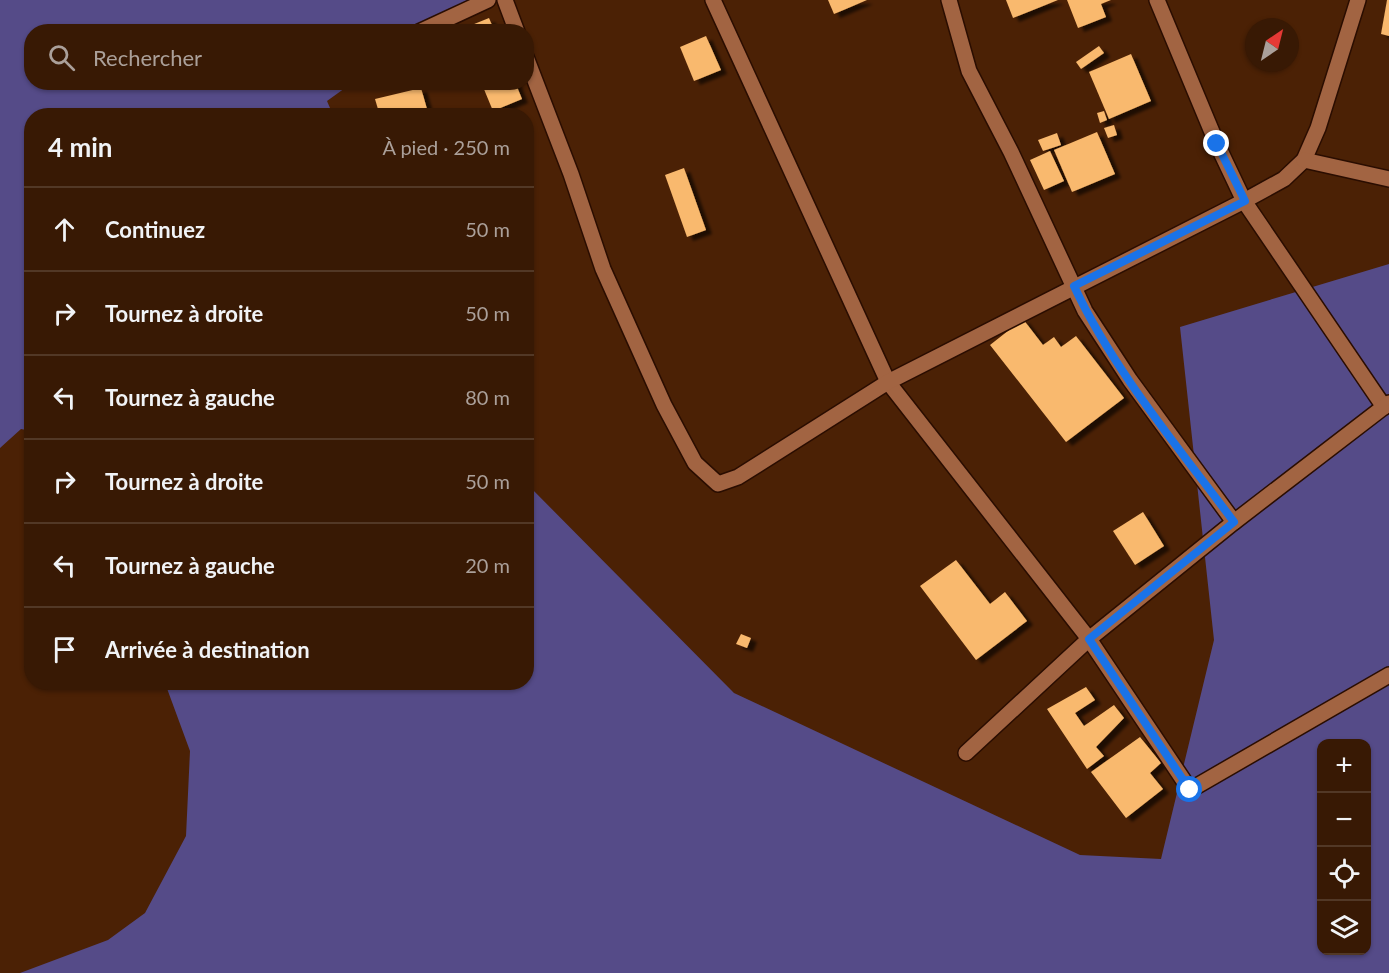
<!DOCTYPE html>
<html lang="fr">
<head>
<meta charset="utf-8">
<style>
  :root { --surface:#381904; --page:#3f220e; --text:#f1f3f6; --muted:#aba09a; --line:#523826 }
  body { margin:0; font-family:Lato,sans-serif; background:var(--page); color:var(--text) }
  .controls { position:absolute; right:18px; bottom:18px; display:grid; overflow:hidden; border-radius:12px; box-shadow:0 2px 4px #0004 }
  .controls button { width:54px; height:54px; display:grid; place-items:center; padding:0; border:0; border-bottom:2px solid var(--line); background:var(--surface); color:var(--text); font:30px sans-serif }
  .compass { position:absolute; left:1245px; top:18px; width:54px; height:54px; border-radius:50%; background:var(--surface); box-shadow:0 2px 4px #0004; rotate:35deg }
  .stop { position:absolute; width:18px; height:18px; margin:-14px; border:4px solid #1a73e8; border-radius:50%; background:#fff }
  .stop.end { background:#1a73e8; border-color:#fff; box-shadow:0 2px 6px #0008 }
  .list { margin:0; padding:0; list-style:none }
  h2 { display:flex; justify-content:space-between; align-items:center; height:78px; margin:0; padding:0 24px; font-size:26px }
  h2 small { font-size:20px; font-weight:400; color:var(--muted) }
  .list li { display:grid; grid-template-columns:39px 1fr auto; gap:18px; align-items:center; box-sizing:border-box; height:84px; padding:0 24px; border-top:2px solid var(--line) }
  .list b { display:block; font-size:22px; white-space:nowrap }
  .list em { font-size:20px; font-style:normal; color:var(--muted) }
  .icon { flex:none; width:33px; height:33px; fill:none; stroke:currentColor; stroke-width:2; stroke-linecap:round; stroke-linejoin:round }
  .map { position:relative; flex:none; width:1389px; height:973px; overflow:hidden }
  .search { position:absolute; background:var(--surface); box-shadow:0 2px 4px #0004; left:24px; top:24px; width:510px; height:66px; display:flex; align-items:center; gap:15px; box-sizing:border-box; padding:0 21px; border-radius:24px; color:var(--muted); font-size:22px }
  .panel { position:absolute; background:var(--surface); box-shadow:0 2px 4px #0004; left:24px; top:108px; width:510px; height:582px; border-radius:24px }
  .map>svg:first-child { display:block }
  .green { fill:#554b88; fill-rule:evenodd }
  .building { fill:#f9b96e; filter:url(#shadow) }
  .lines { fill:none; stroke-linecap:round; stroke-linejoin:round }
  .street-casing { stroke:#2a0d00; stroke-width:18 }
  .street { stroke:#a26442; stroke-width:15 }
  .route { stroke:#1a73e8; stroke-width:8 }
</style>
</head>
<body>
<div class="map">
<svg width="1389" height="973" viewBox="0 0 1389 973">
  <defs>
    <filter id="shadow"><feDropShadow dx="6" dy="4" stdDeviation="1.5" flood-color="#0009"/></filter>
  </defs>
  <rect width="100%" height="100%" fill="#4b2105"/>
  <g class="green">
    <polygon points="0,0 468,0 424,31 32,32 32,82 352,83 327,101 333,115 32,116 31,431 21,429 0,448"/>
    <path d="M1389 264V973H20L108 940 145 913 186 836 190 751 165 683 526 682 527 484 734 693 1080 855 1161 859 1214 640 1180 327ZM1322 744H1366V950H1322Z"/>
  </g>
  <g class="building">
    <polygon points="828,0 867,0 834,14"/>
    <polygon points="1006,0 1058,0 1013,18"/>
    <polygon points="1067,0 1111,0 1101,4 1106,17 1078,28"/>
    <polygon points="1387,0 1389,0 1389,36 1381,34"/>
    <polygon points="489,18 495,32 457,32 457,31"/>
    <polygon points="706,36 721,70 694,81 680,47"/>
    <polygon points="1099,46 1104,53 1081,69 1076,62"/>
    <polygon points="1131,54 1151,101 1109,119 1089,72"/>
    <polygon points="481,82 515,82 522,99 493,111"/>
    <polygon points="421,88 429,116 380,116 375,99"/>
    <polygon points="1104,111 1107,120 1100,123 1097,113"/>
    <polygon points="1114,125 1117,135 1108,138 1104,128"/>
    <polygon points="1097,132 1115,174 1072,192 1054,150"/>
    <polygon points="1057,133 1061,145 1043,151 1038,140"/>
    <polygon points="1050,151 1064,181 1044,190 1030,160"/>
    <polygon points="684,168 706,230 687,237 665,175"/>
    <polygon points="1023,319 1043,345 1054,337 1061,347 1076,336 1124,398 1066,442 990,345"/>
    <polygon points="1143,512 1164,546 1135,565 1113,531"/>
    <polygon points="956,560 990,604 1005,592 1027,621 976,660 920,586"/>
    <polygon points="741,634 751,638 747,648 736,644"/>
    <polygon points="1086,687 1095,700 1075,713 1084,726 1114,705 1124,718 1096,747 1104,756 1087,769 1047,709"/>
    <polygon points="1140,737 1161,763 1150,773 1163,789 1126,818 1091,772"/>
  </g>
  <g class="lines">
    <defs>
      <g id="street">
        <polyline points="505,0 517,32"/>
        <polyline points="713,0 888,382 1089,639 1190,790 1389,675"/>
        <polyline points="949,0 969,71 1011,152 1085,311 1130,380 1234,522"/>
        <polyline points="1157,0 1217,144 1244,201 1384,407"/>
        <polyline points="419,32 488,0"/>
        <polyline points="526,57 571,174 603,269 664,405 695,463 718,484 738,477 888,382 1244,201 1284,179 1304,160 1318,128 1358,0"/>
        <polyline points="1304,160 1389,179"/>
        <polyline points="966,753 1089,639 1234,522 1389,403"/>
      </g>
    </defs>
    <use href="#street" class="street-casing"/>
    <use href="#street" class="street"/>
  </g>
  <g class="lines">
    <path class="route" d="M1190 790 1089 639 1234 522C1179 448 1113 370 1074 286L1245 201 1217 144"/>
  </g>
</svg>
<div class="controls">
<button>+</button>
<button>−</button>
<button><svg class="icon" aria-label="locate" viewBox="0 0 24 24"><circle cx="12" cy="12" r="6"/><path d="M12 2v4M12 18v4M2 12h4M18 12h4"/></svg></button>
<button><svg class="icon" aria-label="layers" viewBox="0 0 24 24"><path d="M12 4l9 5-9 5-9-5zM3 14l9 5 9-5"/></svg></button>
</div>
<svg class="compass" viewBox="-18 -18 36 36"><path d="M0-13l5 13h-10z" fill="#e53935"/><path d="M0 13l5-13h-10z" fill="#aba09a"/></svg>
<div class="stop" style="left:1190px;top:790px"></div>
<div class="stop end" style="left:1217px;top:144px"></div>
<div class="search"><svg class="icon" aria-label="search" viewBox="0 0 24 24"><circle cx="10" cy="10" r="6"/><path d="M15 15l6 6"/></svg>Rechercher</div>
<section class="panel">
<h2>4 min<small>À pied · 250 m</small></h2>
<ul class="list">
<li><svg class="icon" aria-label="ahead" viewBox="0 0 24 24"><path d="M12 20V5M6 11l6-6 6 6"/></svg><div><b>Continuez</b></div><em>50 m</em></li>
<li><svg class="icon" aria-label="right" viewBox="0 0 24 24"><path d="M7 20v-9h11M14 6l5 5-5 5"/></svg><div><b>Tournez à droite</b></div><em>50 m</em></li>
<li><svg class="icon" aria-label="left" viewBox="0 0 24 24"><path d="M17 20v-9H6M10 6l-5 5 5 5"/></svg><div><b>Tournez à gauche</b></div><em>80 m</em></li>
<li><svg class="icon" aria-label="right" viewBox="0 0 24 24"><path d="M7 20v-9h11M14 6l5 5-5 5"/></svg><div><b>Tournez à droite</b></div><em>50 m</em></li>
<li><svg class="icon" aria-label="left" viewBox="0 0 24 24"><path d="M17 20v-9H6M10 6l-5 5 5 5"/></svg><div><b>Tournez à gauche</b></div><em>20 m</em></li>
<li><svg class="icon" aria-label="arrive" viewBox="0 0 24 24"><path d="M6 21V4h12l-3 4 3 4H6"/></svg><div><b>Arrivée à destination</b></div></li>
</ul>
</section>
</div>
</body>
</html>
